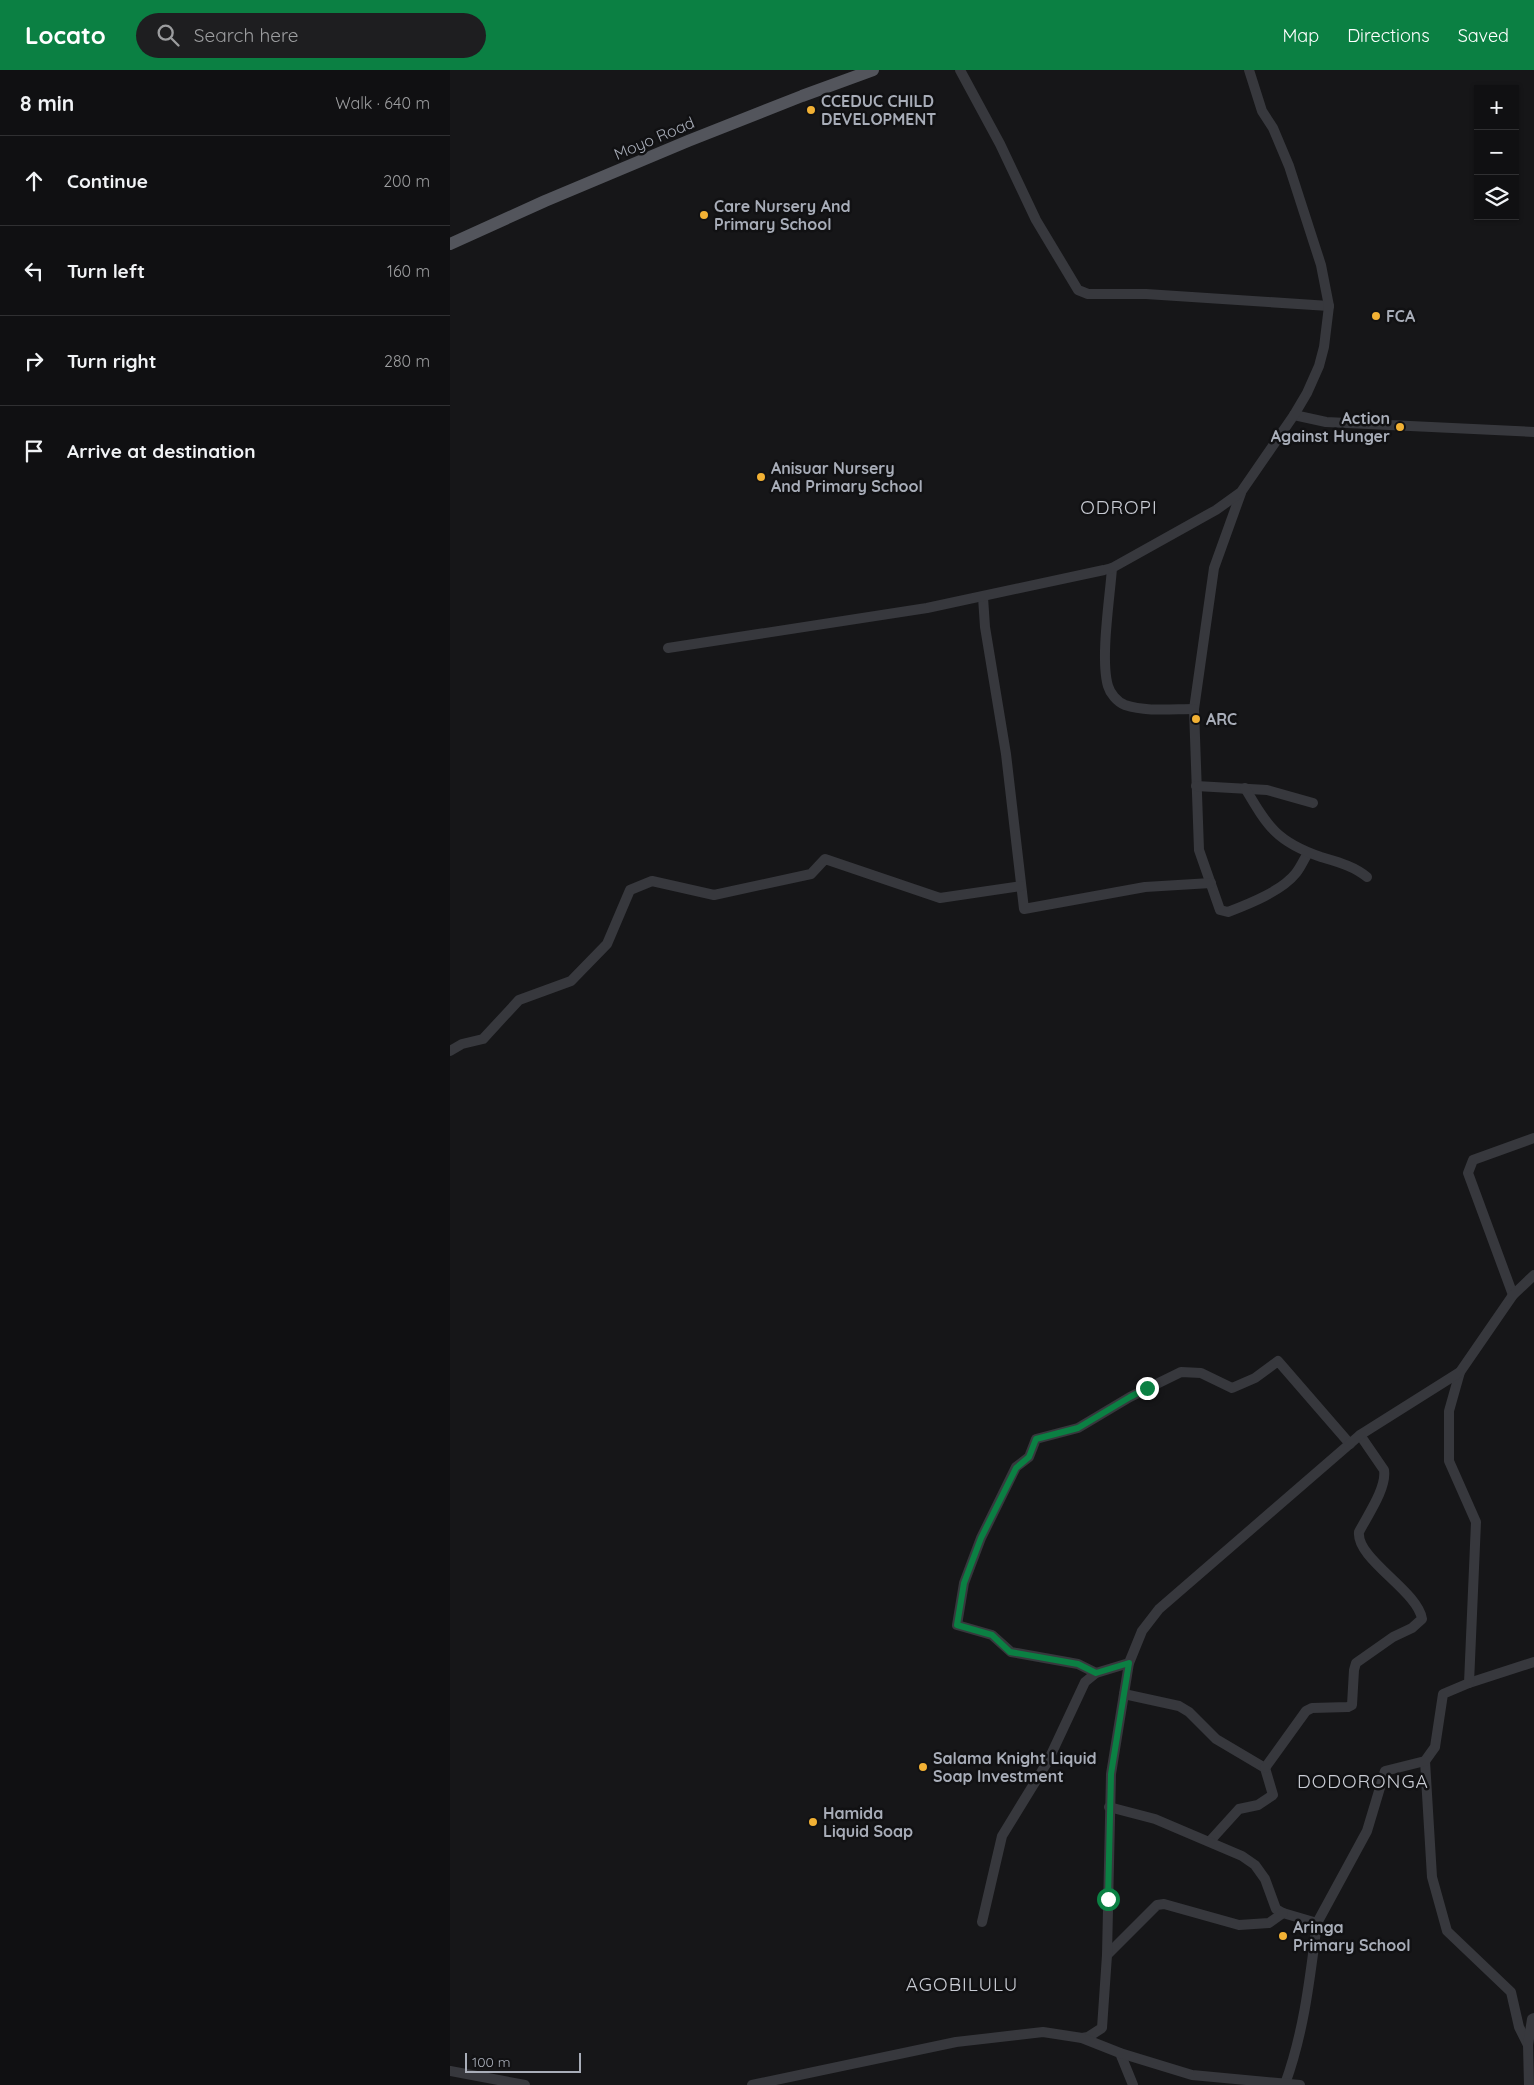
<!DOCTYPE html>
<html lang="en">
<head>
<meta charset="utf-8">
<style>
  :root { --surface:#101012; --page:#1e1e20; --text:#f1f3f6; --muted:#9c9d9f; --line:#303032; --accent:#0b8043 }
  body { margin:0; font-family:Quicksand,sans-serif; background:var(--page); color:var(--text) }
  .controls { position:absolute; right:15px; top:15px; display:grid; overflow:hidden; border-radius:0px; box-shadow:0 1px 4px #0004 }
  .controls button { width:45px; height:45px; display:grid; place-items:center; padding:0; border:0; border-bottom:1px solid var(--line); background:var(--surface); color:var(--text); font:25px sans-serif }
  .scale { position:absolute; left:15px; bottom:12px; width:116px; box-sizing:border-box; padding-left:5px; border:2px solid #a8adb8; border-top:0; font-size:14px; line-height:18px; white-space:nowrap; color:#a8adb8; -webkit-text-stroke:4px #111113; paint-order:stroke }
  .stop { position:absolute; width:15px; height:15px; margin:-11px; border:4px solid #0b8043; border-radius:50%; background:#fff }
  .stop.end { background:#0b8043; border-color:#fff; box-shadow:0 1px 5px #0008 }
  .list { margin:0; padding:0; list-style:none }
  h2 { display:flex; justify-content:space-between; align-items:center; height:65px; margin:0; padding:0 20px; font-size:21px }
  h2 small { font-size:16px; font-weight:400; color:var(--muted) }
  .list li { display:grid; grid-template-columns:32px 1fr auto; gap:15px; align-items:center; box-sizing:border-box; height:90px; padding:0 20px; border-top:1px solid var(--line) }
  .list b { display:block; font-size:19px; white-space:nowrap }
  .list em { font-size:16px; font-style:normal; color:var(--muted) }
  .icon { flex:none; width:28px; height:28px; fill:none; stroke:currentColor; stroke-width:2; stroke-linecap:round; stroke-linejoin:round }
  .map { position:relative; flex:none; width:1084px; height:2015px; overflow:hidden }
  header { display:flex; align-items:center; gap:30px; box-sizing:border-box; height:70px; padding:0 25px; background:var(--accent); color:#fff }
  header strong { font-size:24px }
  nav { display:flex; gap:28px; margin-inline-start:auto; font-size:18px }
  .search { width:350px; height:45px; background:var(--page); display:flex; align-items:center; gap:12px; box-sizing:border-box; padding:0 18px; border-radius:28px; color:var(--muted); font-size:19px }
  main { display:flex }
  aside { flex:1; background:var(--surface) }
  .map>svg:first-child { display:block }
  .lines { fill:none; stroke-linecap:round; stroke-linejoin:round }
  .minor { stroke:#37383d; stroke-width:10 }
  .major { stroke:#53555c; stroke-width:12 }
  .route { stroke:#0b8043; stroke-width:6 }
  .poi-dot { fill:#f2b134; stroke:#111113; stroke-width:2 }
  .labels { text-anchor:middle; stroke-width:5; stroke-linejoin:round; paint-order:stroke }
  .poi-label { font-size:16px; font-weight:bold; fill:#a8adb8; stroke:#111113; text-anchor:start }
  .street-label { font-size:16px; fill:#a8adb8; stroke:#111113 }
  .quarter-label { font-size:19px; letter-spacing:1px; fill:#c9ccd4; stroke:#111113 }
</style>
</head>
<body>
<header>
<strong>Locato</strong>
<div class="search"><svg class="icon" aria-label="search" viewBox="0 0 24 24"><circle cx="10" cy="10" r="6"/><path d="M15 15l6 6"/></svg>Search here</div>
<nav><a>Map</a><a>Directions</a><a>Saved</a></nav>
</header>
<main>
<aside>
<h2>8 min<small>Walk · 640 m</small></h2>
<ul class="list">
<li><svg class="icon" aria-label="ahead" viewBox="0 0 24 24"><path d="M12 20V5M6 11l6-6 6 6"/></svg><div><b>Continue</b></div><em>200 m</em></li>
<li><svg class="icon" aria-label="left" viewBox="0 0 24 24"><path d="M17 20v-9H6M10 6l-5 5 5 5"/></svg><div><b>Turn left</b></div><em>160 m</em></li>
<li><svg class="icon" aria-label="right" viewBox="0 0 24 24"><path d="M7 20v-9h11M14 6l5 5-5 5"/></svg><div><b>Turn right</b></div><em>280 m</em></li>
<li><svg class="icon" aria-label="arrive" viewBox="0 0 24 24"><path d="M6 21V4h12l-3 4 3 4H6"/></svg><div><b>Arrive at destination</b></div></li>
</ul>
</aside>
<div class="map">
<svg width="1084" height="2015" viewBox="0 0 1084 2015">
  <rect width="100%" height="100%" fill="#161618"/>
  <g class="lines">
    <g class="minor">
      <polyline points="510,0 550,74 586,150 628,220 638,224 696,224 879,236"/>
      <polyline points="844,345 876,352 1084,362"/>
      <path d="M791 423 764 498 744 639 749 780 770 840 778 842C799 834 832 821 846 803 851 797 854 789 858 783"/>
      <path d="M662 498C660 527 650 589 658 616 660 623 667 632 675 635 696 642 722 639 744 639"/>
      <polyline points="533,527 535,557 556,684 574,839 695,817 761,813"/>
      <polyline points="218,578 477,538 654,500 662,498 766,440 791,422 844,345 857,323 869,296 874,277 879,236 871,195 839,96 823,58 812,41 799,0"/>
      <polyline points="746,716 817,720 863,733"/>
      <path d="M795 718C818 757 827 772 871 787 888 792 904 796 917 807"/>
      <polyline points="0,981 12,974 33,969 69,930 121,911 157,874 180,820 202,811 264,825 361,804 375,789 490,828 571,816"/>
      <polyline points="1063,1225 1018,1103 1023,1090 1084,1068"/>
      <polyline points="646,1603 628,1594 561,1582 542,1565 507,1555 514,1513 531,1468 566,1397 579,1387 586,1369 628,1358 680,1327 731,1302 751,1303 782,1318 805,1308 828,1291 900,1374"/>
      <polyline points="1019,1613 1084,1592"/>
      <polyline points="674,1624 729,1636 739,1642 766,1669 815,1698 823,1725 808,1735 789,1739 760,1771"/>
      <polyline points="975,1691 982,1807 997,1861 1061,1922 1069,1957 1078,1975"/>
      <path d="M815 1698 856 1641 862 1638 898 1637 902 1635 904 1600 906 1593 943 1567 962 1558 972 1549C968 1521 906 1489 909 1462 917 1446 937 1418 934 1400L910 1365"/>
      <path d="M659 1737 705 1749 792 1786 805 1795 815 1809 826 1839 833 1843 867 1853C860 1908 854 1962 835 2014"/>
      <polyline points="532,1852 552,1766 598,1691 635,1612 646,1603 679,1593"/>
      <polyline points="867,1853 917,1761 935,1701 975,1691 985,1677 993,1624 1019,1613 1026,1452 999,1391 999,1341 1010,1302"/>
      <polyline points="657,1885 707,1835 714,1834 789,1855 819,1853 833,1843"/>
      <polyline points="632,1968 638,1967 652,1958 657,1885 661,1704 679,1593 692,1561 709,1539 910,1365 1010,1302 1063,1225 1084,1205"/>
      <polyline points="670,1983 683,2015"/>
      <polyline points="0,2001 75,2015"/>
      <polyline points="302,2015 506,1972 593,1962 632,1968 670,1983 742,2005 850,2015"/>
      <polyline points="1079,2015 1078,1975 1082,1949 1084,1948"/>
    </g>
    <polyline class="major" points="0,174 95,131 238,71 352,26 423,0"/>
  </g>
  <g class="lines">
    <polyline class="route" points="658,1829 661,1704 679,1593 646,1603 628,1594 560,1582 542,1565 507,1555 514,1513 531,1468 566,1398 579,1387 586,1369 628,1358 680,1327 697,1318"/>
  </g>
  <g class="poi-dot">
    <circle cx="361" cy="40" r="5"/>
    <circle cx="254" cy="145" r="5"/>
    <circle cx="926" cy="246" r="5"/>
    <circle cx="950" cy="357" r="5"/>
    <circle cx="311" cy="407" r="5"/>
    <circle cx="746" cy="649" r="5"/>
    <circle cx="473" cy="1697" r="5"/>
    <circle cx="363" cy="1752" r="5"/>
    <circle cx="833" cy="1866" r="5"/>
  </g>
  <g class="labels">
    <g class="poi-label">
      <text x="371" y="37">CCEDUC CHILD<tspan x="371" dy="18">DEVELOPMENT</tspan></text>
      <text x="264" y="142">Care Nursery And<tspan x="264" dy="18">Primary School</tspan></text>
      <text x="936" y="252">FCA</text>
      <text x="940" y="354" text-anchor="end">Action<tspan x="940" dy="18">Against Hunger</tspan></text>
      <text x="321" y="404">Anisuar Nursery<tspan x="321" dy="18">And Primary School</tspan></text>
      <text x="756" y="655">ARC</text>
      <text x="483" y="1694">Salama Knight Liquid<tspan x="483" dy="18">Soap Investment</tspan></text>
      <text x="373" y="1749">Hamida<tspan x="373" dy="18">Liquid Soap</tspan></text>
      <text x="843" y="1863">Aringa<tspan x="843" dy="18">Primary School</tspan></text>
    </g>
    <g class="street-label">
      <text transform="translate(204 68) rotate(-23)" y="6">Moyo Road</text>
    </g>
    <g class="quarter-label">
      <text x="669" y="444">ODROPI</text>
      <text x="913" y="1718">DODORONGA</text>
      <text x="512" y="1921">AGOBILULU</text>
    </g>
  </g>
</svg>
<div class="controls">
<button>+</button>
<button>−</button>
<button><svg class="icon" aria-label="layers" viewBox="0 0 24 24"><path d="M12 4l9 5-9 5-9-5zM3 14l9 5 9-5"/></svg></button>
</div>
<div class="scale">100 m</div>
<div class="stop" style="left:658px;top:1829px"></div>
<div class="stop end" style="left:697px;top:1318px"></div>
</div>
</main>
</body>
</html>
